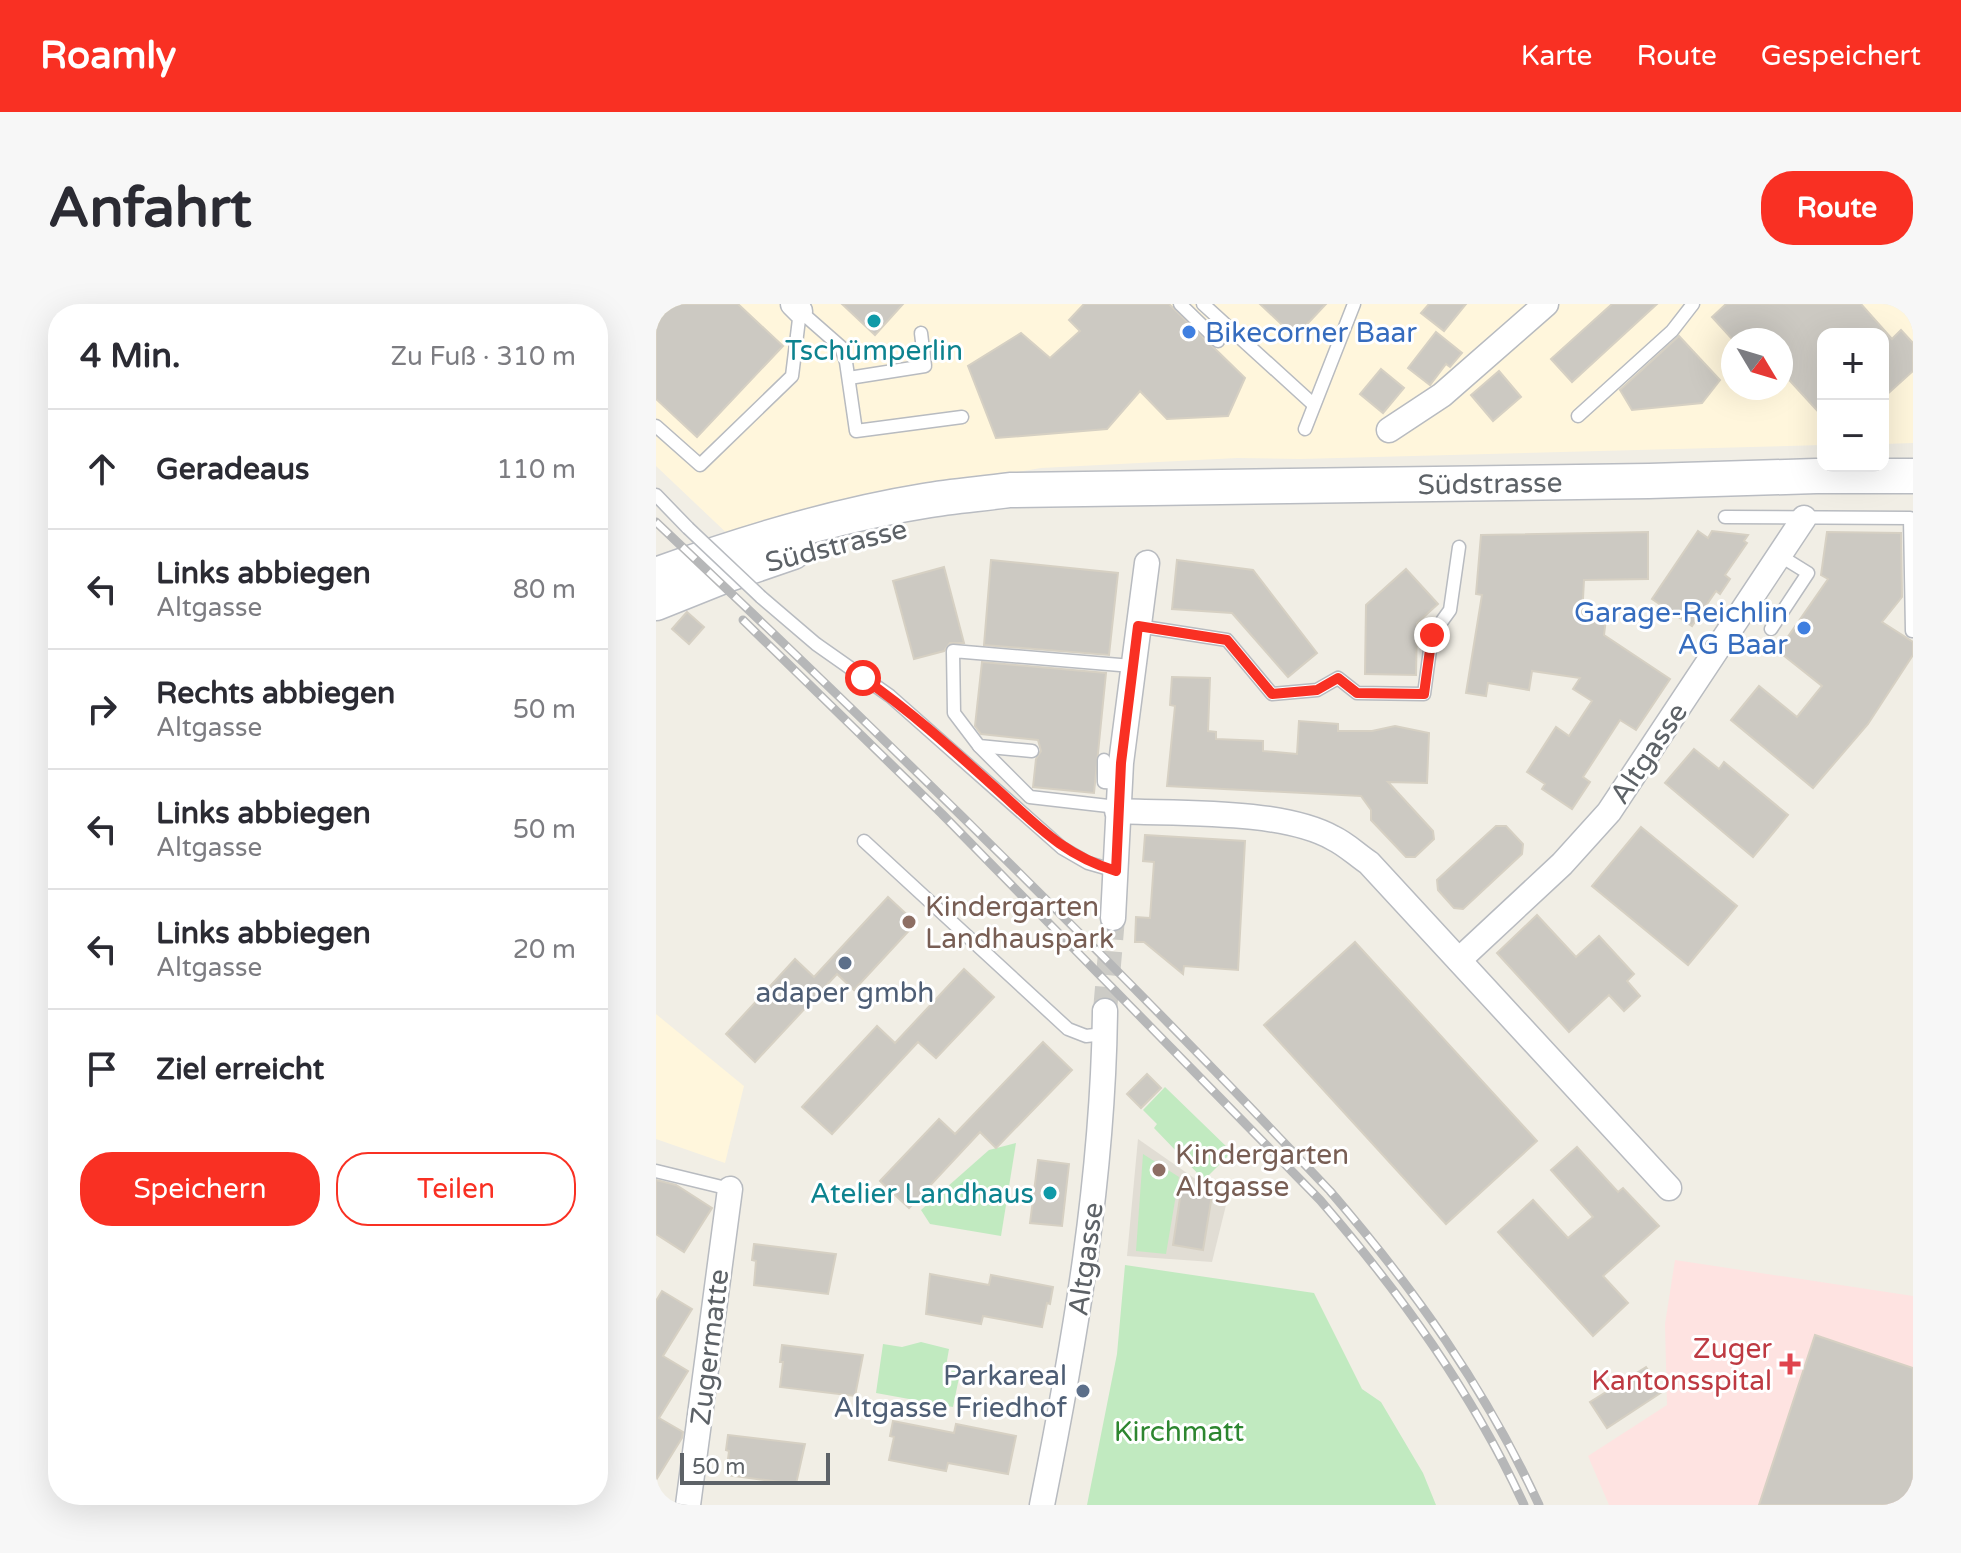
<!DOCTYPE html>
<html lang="de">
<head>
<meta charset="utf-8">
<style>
  :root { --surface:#fff; --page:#f7f7f7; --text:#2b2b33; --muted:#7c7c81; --line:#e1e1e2; --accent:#f93023 }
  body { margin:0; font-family:"Varela Round",sans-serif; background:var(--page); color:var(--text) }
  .controls { position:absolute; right:24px; top:24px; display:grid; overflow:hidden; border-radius:16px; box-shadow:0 8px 32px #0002 }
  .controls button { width:72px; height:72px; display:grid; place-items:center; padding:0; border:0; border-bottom:2px solid var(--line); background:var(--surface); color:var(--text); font:40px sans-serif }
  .compass { position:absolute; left:1065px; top:24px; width:72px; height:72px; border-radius:50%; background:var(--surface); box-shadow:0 8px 32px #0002; rotate:128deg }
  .scale { position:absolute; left:24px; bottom:20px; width:150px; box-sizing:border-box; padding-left:8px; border:4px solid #5d6267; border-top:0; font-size:22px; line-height:28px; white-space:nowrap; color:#5d6267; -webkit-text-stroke:6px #fff; paint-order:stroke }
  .stop { position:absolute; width:24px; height:24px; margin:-18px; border:6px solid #f93023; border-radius:50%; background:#fff }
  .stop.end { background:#f93023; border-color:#fff; box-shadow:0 2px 8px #0008 }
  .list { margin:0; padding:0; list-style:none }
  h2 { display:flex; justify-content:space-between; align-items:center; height:104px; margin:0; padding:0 32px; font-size:34px }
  h2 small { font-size:26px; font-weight:400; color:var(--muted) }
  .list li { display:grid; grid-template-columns:52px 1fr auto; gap:24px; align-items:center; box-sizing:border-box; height:120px; padding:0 32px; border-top:2px solid var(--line) }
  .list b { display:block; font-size:30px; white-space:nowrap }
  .list p { margin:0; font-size:26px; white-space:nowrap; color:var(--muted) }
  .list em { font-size:26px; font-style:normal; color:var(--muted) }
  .actions { display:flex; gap:16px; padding:24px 32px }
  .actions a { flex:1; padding:18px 0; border:2px solid var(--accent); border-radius:32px; text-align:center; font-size:28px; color:var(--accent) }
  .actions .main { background:var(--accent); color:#fff }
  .icon { flex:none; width:44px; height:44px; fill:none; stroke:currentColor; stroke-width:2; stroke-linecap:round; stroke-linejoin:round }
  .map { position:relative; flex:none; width:1257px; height:1201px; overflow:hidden; border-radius:32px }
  header { display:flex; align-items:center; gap:48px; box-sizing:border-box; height:112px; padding:0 40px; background:var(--accent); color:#fff }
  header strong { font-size:38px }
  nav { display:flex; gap:44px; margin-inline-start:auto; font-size:28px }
  .intro { display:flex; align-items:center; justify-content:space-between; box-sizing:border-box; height:192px; padding:0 48px }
  h1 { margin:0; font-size:56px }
  .button { padding:20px 36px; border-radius:32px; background:var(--accent); color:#fff; font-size:28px; font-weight:700 }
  main { display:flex; gap:48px; padding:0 48px }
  aside { flex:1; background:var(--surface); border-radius:32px; box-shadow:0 8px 32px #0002 }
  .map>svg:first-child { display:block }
  .commercial { fill:#fff6dc; fill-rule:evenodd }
  .education { fill:#e1ddd4 }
  .medical { fill:#fee3e1 }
  .green { fill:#c1eac0 }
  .building { fill:#ccc9c2; stroke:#d6d0c3; stroke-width:2 }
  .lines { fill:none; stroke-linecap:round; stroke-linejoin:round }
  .street-tunnel { stroke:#cccbc6; stroke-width:24; stroke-dasharray:24 12; stroke-linecap:butt }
  .lane-casing { stroke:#b8bbc0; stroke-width:15 }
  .street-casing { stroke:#b8bbc0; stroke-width:27 }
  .secondary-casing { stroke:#b9bcc2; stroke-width:37 }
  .lane { stroke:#fff; stroke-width:12 }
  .street { stroke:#fff; stroke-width:24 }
  .secondary { stroke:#fff; stroke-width:34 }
  .rail-casing { stroke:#b6b7b8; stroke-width:9 }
  .rail { stroke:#fff; stroke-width:6; stroke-dasharray:18; stroke-linecap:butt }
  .lane-bridge-casing { stroke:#b8bbc0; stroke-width:15; stroke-linecap:butt }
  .lane-bridge { stroke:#fff; stroke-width:12 }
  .route { stroke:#f93023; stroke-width:10 }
  .culture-dot { fill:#0f9aa8; stroke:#fff; stroke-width:3 }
  .shop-dot { fill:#3f7fe0; stroke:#fff; stroke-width:3 }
  .education-dot { fill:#8d6e63; stroke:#fff; stroke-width:3 }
  .service-dot { fill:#5c6f8a; stroke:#fff; stroke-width:3 }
  .health-dot { fill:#e0444e; stroke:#fff; stroke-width:3 }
  .labels { text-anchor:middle; stroke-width:6; stroke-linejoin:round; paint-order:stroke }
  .shop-label { font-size:28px; fill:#366cbe; stroke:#fff; text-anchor:start }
  .culture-label { font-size:28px; fill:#0d838f; stroke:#fff }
  .street-label { font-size:28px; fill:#5d6267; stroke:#fff }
  .education-label { font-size:28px; fill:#785e54; stroke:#fff; text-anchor:start }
  .service-label { font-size:28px; fill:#4e5e75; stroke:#fff }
  .health-label { font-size:28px; fill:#be3a42; stroke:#fff; text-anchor:end }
  .park-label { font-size:28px; fill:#2d8630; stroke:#fff }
</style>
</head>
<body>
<header>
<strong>Roamly</strong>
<nav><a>Karte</a><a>Route</a><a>Gespeichert</a></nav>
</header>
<div class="intro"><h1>Anfahrt</h1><a class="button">Route</a></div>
<main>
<aside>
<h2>4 Min.<small>Zu Fuß · 310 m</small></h2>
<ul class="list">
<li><svg class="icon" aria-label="ahead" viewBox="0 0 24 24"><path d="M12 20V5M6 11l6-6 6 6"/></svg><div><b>Geradeaus</b></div><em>110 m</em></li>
<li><svg class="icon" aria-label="left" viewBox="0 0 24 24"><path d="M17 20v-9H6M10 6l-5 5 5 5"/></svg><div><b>Links abbiegen</b><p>Altgasse</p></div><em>80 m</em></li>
<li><svg class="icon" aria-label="right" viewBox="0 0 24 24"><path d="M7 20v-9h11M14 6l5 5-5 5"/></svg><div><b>Rechts abbiegen</b><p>Altgasse</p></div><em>50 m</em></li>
<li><svg class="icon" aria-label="left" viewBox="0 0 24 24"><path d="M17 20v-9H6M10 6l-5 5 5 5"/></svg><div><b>Links abbiegen</b><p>Altgasse</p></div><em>50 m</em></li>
<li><svg class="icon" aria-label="left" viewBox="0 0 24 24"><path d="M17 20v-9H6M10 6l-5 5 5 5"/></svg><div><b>Links abbiegen</b><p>Altgasse</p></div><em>20 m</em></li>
<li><svg class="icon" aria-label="arrive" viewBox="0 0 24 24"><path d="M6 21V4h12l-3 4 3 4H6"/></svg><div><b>Ziel erreicht</b></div></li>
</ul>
<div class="actions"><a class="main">Speichern</a><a>Teilen</a></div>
</aside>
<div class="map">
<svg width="1257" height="1201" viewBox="0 0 1257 1201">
  <rect width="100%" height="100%" fill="#f1eee5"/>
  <g class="commercial">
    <path d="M0 0H1257V139L1227 140V30H1167V141L644 155 581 154 385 164 223 192 78 236 0 162ZM1077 36H1125V84H1077Z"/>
    <polygon points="0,710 88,782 69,859 0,835"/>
  </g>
  <polygon class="education" points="482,835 571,897 556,958 471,952"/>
  <polygon class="medical" points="1019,956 1257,992 1257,1201 953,1201 932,1152 1011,1101 1009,1020"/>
  <g class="green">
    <polygon points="509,783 576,848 548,876 498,824 501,820 487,806"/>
    <polygon points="360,839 345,932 274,920 265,906 333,846"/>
    <polygon points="487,850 523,873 510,950 480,947"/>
    <polygon points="469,961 658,989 706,1085 725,1098 767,1169 780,1201 431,1201 461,1050"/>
    <polygon points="265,1038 293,1045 290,1062 305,1064 297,1103 220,1089 227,1040 246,1043"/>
  </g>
  <g class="building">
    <polygon points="0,0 82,0 127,42 41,133 0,95"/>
    <polygon points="186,0 247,0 219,31"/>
    <polygon points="428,0 513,0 589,74 572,112 511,115 484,87 451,125 340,134 312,62 365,29 394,54 424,27 413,16"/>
    <polygon points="604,0 670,0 639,33"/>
    <polygon points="773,0 810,0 788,27 765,9"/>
    <polygon points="956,0 1001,0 916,78 895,55"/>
    <polygon points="1070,0 1205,0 1236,35 1245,26 1257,39 1257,67 1227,94 1227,30 1167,30 1167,113 1125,67 1125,36 1077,36 1056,13"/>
    <polygon points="780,28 806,49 794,63 790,60 774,81 752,64"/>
    <polygon points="1023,32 1064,76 1046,99 976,106 964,86"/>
    <polygon points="725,65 748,84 727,109 704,90"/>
    <polygon points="843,67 865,93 837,117 815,91"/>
    <polygon points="1042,227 1052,234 1056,227 1092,231 1088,237 1091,239 1069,271 1074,275 1064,290 1060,287 1036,322 996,295"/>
    <polygon points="992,228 992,275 928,276 926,313 950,315 948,331 1014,375 980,426 964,416 927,473 934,478 916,505 886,485 889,480 871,468 900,423 913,432 936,397 917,385 924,374 876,367 873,386 832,379 830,392 810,389 826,291 820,290 825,231"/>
    <polygon points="1171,228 1245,229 1246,293 1226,318 1257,338 1257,351 1212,420 1157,484 1075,416 1103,382 1141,413 1166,382 1122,347 1172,275 1165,271"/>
    <polygon points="335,256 462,269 453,351 328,341"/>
    <polygon points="521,256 597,266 661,349 632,373 576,309 516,305"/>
    <polygon points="288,263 308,339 294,339 288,347 258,355 237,277"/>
    <polygon points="750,265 782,300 761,319 760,371 709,370 710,301"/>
    <polygon points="31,308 48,323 33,340 16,325"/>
    <polygon points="326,358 450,369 438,489 377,483 380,455 385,447 382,436 325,430 319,422"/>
    <polygon points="516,373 554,374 552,427 560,428 560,435 607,437 607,447 641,450 643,417 682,420 682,427 716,427 739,422 773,429 771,479 732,478 777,527 778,535 759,553 750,553 715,516 715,506 705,492 511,482 519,402 514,401"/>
    <polygon points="1038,445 1063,465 1068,458 1132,511 1097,553 1009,479"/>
    <polygon points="840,522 850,522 867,540 866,550 807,605 798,604 782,586 781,576"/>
    <polygon points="985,523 1081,602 1032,661 936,582"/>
    <polygon points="489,531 589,537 582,666 528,662 527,670 488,638 479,638 480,613 494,614 498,558 487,557"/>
    <polygon points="232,593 260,619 198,686 181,670 99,758 70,730 139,655 158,673"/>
    <polygon points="881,611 920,653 943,632 978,670 971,677 984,692 968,707 953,691 913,728 841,649"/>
    <polygon points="699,638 881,837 790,920 608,721"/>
    <polygon points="308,665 338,693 280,754 262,738 176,830 146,803 221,722 239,739"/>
    <polygon points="387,738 416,766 340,844 324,828 253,904 224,877 283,815 299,830"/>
    <polygon points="491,770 505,784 485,804 471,790"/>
    <polygon points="921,843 962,888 967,884 1003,922 947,972 972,999 937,1032 842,928 877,896 912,934 937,913 895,866"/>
    <polygon points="382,856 413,860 406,922 374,919"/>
    <polygon points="0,876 20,881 56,904 28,948 0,930"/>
    <polygon points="525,887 556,891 547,946 517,941"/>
    <polygon points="98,940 180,950 172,990 98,981 100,957 96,956"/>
    <polygon points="274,970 333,981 335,971 397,983 394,1000 391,999 386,1023 327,1012 325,1020 270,1010"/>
    <polygon points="6,987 36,1005 7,1052 32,1067 3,1114 27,1128 26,1134 0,1176 0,997"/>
    <polygon points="1159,1031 1257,1064 1257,1201 1103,1201"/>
    <polygon points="126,1041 207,1051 199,1092 124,1083 127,1058 124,1058"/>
    <polygon points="990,1063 1006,1088 951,1124 934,1098"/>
    <polygon points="237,1117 298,1129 300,1120 360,1132 352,1170 292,1159 290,1167 233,1156 238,1133 234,1132"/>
    <polygon points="72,1131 149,1140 140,1180 70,1171 73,1147 70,1146"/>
  </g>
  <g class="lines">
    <polyline class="street-tunnel" points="449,707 457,614"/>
    <defs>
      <g id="lane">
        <polyline points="524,0 562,37"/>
        <polyline points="547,0 658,101"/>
        <polyline points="193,74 269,62 265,29"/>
        <polyline points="922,112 1016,27 1037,0"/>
        <polyline points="0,122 44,161 136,72 144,7 185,43 190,58 200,127 306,113"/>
        <polyline points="649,125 698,0"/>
        <polyline points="0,191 32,224"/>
        <polyline points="1069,213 1254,214 1256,327"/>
        <polyline points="105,293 160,340 234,392 406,544 432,559 460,567"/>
        <polyline points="482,322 571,336 616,390 661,386 682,374 701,389 768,390 776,331 794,306 803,243"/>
        <polyline points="1115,325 1152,269 1123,251"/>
        <polyline points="323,442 374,493 461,503"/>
        <polyline points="376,447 323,442 298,409 297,347 476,362"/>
        <polyline points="448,456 448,478 463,479"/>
        <polyline points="208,537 412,725 430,732 448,730"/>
        <polyline points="0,867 74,885"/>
      </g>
      <g id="street">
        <polyline points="137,0 144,7"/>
        <polyline points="733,126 786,91 890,0"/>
        <path d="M461 507C521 510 625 505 677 534 690 540 701 551 713 559L1013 884"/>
        <polyline points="457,614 465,459 491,259"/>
        <polyline points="803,656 906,560 953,508 1148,214"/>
        <polyline points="32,1201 74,885"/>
        <path d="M386 1201C419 1037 447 874 449 707"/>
      </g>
      <g id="secondary">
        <path d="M0 271C88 239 176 212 268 197 296 192 325 190 354 186L993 177 1160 172H1257"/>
        <polyline points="0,299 70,271 137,248"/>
      </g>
    </defs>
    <use href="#lane" class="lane-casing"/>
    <use href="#street" class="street-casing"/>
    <use href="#secondary" class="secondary-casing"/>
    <use href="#lane" class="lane"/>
    <use href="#street" class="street"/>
    <use href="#secondary" class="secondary"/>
    <defs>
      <g id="rail">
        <path d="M0 218C230 435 457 657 674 887 759 986 828 1082 883 1201"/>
        <path d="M87 316 286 510 664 896C745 990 816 1088 868 1201"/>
      </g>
    </defs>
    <use href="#rail" class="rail-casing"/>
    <use href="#rail" class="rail"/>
    <defs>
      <polyline id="lane-bridge" points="32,224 105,293"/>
    </defs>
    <use href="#lane-bridge" class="lane-bridge-casing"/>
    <use href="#lane-bridge" class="lane-bridge"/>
  </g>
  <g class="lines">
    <path class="route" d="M207 374C253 406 294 443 335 480 378 518 404 550 460 567L465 459 482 322 571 336 616 390 661 386 682 374 701 389 768 390 776 331"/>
  </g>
  <g class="culture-dot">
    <circle cx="218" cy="17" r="8"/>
    <circle cx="394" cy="889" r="8"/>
  </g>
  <g class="shop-dot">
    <circle cx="533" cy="28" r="8"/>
    <circle cx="1148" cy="324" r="8"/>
  </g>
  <g class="education-dot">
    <circle cx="253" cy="618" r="8"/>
    <circle cx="503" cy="866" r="8"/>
  </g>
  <g class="service-dot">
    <circle cx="189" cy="659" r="8"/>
    <circle cx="427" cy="1087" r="8"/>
  </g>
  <path class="health-dot" d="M1130 1048h8v8h8v8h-8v8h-8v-8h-8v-8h8z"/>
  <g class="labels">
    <g class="shop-label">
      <text x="549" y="38">Bikecorner Baar</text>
      <text x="1132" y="318" text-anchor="end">Garage-Reichlin<tspan x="1132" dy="32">AG Baar</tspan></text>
    </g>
    <g class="culture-label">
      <text x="218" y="56">Tschümperlin</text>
      <text x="378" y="899" text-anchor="end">Atelier Landhaus</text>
    </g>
    <g class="street-label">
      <text transform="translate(834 179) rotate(-1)" y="10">Südstrasse</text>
      <text transform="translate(180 241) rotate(-14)" y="10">Südstrasse</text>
      <text transform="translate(992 449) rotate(-56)" y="10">Altgasse</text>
      <text transform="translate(429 955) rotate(-82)" y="10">Altgasse</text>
      <text transform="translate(53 1043) rotate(-83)" y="10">Zugermatte</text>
    </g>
    <g class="education-label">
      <text x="269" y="612">Kindergarten<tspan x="269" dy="32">Landhauspark</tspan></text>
      <text x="519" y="860">Kindergarten<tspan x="519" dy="32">Altgasse</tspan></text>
    </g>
    <g class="service-label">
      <text x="189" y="698">adaper gmbh</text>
      <text x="411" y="1081" text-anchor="end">Parkareal<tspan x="411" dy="32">Altgasse Friedhof</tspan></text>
    </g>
    <g class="health-label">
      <text x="1116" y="1054">Zuger<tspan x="1116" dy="32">Kantonsspital</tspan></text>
    </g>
    <g class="park-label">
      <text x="523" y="1137">Kirchmatt</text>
    </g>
  </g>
</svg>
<div class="controls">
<button>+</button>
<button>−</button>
</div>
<svg class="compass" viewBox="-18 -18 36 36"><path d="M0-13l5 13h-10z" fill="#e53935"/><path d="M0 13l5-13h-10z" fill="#7c7c81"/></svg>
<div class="scale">50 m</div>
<div class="stop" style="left:207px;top:374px"></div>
<div class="stop end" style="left:776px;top:331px"></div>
</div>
</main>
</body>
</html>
